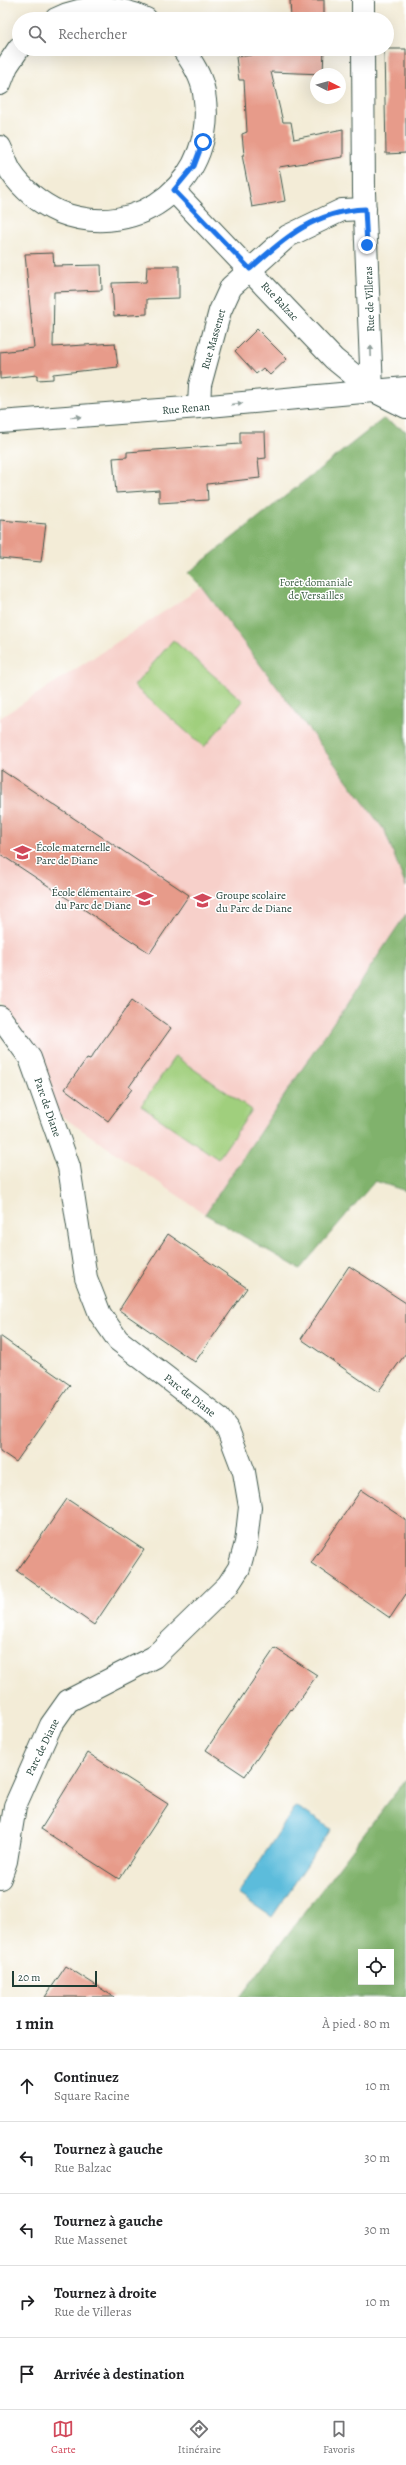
<!DOCTYPE html>
<html lang="fr">
<head>
<meta charset="utf-8">
<style>
  :root { --surface:#fff; --page:#f6f6f6; --text:#202124; --muted:#757577; --line:#e0e0e0; --accent:#d1495b }
  body { margin:0; font-family:Alegreya,serif; background:var(--page); color:var(--text) }
  .controls { position:absolute; right:12px; bottom:12px; display:grid; overflow:hidden; border-radius:0px; box-shadow:0 4px 16px #0002 }
  .controls button { width:36px; height:36px; display:grid; place-items:center; padding:0; border:0; border-bottom:1px solid var(--line); background:var(--surface); color:var(--text); font:20px sans-serif }
  .compass { position:absolute; left:310px; top:68px; width:36px; height:36px; border-radius:50%; background:var(--surface); box-shadow:0 4px 16px #0002; rotate:96deg }
  .scale { position:absolute; left:12px; bottom:10px; width:85px; box-sizing:border-box; padding-left:4px; border:2px solid #1f3d34; border-top:0; font-size:11px; line-height:14px; white-space:nowrap; color:#1f3d34; -webkit-text-stroke:3px #fff; paint-order:stroke }
  .stop { position:absolute; width:12px; height:12px; margin:-9px; border:3px solid #1a73e8; border-radius:50%; background:#fff }
  .stop.end { background:#1a73e8; border-color:#fff; box-shadow:0 1px 4px #0008 }
  .list { margin:0; padding:0; list-style:none }
  h2 { display:flex; justify-content:space-between; align-items:center; height:52px; margin:0; padding:0 16px; font-size:17px }
  h2 small { font-size:13px; font-weight:400; color:var(--muted) }
  .list li { display:grid; grid-template-columns:26px 1fr auto; gap:12px; align-items:center; box-sizing:border-box; height:72px; padding:0 16px; border-top:1px solid var(--line) }
  .list b { display:block; font-size:15px; white-space:nowrap }
  .list p { margin:0; font-size:13px; white-space:nowrap; color:var(--muted) }
  .list em { font-size:13px; font-style:normal; color:var(--muted) }
  .icon { flex:none; width:22px; height:22px; fill:none; stroke:currentColor; stroke-width:2; stroke-linecap:round; stroke-linejoin:round }
  .map { position:relative; flex:none; width:406px; height:1997px; overflow:hidden }
  .search { position:absolute; background:var(--surface); box-shadow:0 4px 16px #0002; left:12px; right:12px; top:12px; height:44px; display:flex; align-items:center; gap:10px; box-sizing:border-box; padding:0 14px; border-radius:22px; color:var(--muted); font-size:15px }
  .sheet { height:412px; background:var(--surface) }
  nav { display:flex; justify-content:space-around; align-items:center; box-sizing:border-box; height:56px; border-top:1px solid var(--line); background:var(--surface); font-size:11px; color:var(--muted) }
  nav a { display:grid; justify-items:center; gap:2px }
  nav .on { color:var(--accent) }
  .map>svg:first-child { display:block }
  .built { fill:#f7d0ca }
  .green { fill:#a0cf7d; stroke:#608658 }
  .forest { fill:#80b26c; stroke:#507850; fill-rule:evenodd }
  .water { fill:#5cbcdb; stroke:#3e7c88 }
  .building { fill:#e79b8a }
  .lines { fill:none; stroke-linecap:round; stroke-linejoin:round }
  .minor-casing { stroke:#3f574c; stroke-width:24 }
  .minor { stroke:#fff; stroke-width:22 }
  .oneway { fill:#8f9e9a }
  .route { stroke:#1a73e8; stroke-width:5 }
  .labels { text-anchor:middle; stroke-width:3; stroke-linejoin:round; paint-order:stroke }
  .street-label { font-size:11px; fill:#1f3d34; stroke:#fff }
  .park-label { font-size:11px; fill:#3f6246; stroke:#fff }
  .poi-label { font-size:11px; fill:#1f3d34; stroke:#fff; text-anchor:start }
</style>
</head>
<body>
<div class="map">
<svg width="406" height="1997" viewBox="0 0 406 1997">
  <rect width="100%" height="100%" fill="#fff"/>
  <filter id="ink" filterUnits="userSpaceOnUse"><feTurbulence type="fractalNoise" baseFrequency=".025" numOctaves="2"/><feDisplacementMap in="SourceGraphic" scale="8" xChannelSelector="R" yChannelSelector="G"/><feConvolveMatrix kernelMatrix="1 2 1 2 8 2 1 2 1" color-interpolation-filters="sRGB"/></filter>
  <filter id="wash" filterUnits="userSpaceOnUse"><feTurbulence type="fractalNoise" baseFrequency=".012" numOctaves="4" result="noise"/><feDisplacementMap in="SourceGraphic" scale="16" xChannelSelector="R" yChannelSelector="G"/><feGaussianBlur stdDeviation="0.9" result="paint"/><feColorMatrix in="noise" values="0 0 0 0 0 0 0 0 0 0 0 0 0 0 0 0 0 1.4 0 .05"/><feComposite in="paint" operator="in"/></filter>
  <g filter="url(#wash)">
    <rect width="100%" height="100%" fill="#f3ecd7"/>
    <polygon class="built" points="202,587 385,831 406,887 406,914 205,1214 54,1111 16,1021 0,1000 0,718"/>
    <g class="green">
      <polygon points="173,640 243,701 204,747 134,686"/>
      <polygon points="175,1056 252,1110 218,1159 141,1106"/>
    </g>
    <g class="forest">
      <polygon points="383,419 406,431 406,887 385,831 202,587 188,573"/>
      <polygon points="406,914 406,1191 375,1181 300,1269 205,1214"/>
      <path d="M406 1779V1997H240ZM361 1952H391V1982H361Z"/>
    </g>
    <polygon class="water" points="296,1806 331,1829 272,1917 238,1894"/>
    <g id="blocks">
      <g class="building">
        <polygon points="290,0 324,0 324,19 291,19"/>
        <polygon points="252,49 324,49 323,74 271,72 283,122 291,122 294,139 343,129 343,157 279,167 285,201 252,207 242,155 244,155 242,134 247,132 244,80 239,80 236,57 252,55"/>
        <polygon points="384,49 406,49 406,153 386,154"/>
        <polygon points="53,253 54,266 101,265 102,290 54,292 53,347 115,343 118,367 53,374 53,379 37,380 37,375 0,379 0,352 34,348 25,254"/>
        <polygon points="147,266 179,266 179,298 147,299 147,314 114,316 112,283 146,282"/>
        <polygon points="257,329 287,359 270,375 263,368 256,374 235,351"/>
        <polygon points="240,432 265,432 266,458 258,459 260,478 207,484 208,500 159,503 159,490 116,493 113,458 127,457 127,452 240,444"/>
        <polygon points="0,520 46,524 41,562 0,558"/>
        <polygon points="0,769 189,895 150,953 0,854"/>
        <polygon points="132,1000 171,1028 129,1087 132,1089 108,1121 65,1089 87,1058 90,1059"/>
        <polygon points="168,1234 247,1288 195,1362 119,1310"/>
        <polygon points="349,1266 406,1303 406,1353 378,1392 301,1339"/>
        <polygon points="0,1336 70,1385 16,1462 0,1451"/>
        <polygon points="361,1490 406,1520 406,1594 390,1618 311,1563"/>
        <polygon points="67,1499 144,1550 94,1625 17,1571"/>
        <polygon points="275,1648 317,1675 292,1710 291,1709 245,1776 206,1750"/>
        <polygon points="88,1753 168,1804 119,1879 41,1829"/>
        <polygon points="66,1966 114,1997 45,1997"/>
      </g>
    </g>
  </g>
  <g filter="url(#ink)">
    <use href="#blocks" fill-opacity="0" stroke="#3f574c" stroke-width="1"/>
    <g class="lines">
      <defs>
        <g id="minor">
          <polyline points="363,0 363,19"/>
          <path d="M56 19C82 5 120 5 146 19"/>
          <polyline points="363,49 364,192 372,390"/>
          <polyline points="0,84 7,66 19,48"/>
          <path d="M0 147C4 155 6 164 11 172 22 189 41 204 59 212 140 244 219 177 204 93 202 77 192 62 183 49"/>
          <polyline points="174,191 334,359 372,390 406,407"/>
          <polyline points="199,407 200,385 220,311 231,287 288,236 342,210 365,209"/>
          <polyline points="0,422 199,407 406,388"/>
          <polyline points="0,1017 30,1058 69,1167 86,1278 100,1314 118,1340 218,1417 228,1430 244,1472 250,1507 246,1543 239,1568 228,1585 154,1657 68,1701 51,1725 15,1806 6,1861 0,1878"/>
        </g>
      </defs>
      <use href="#minor" class="minor-casing"/>
      <use href="#minor" class="minor"/>
    </g>
    <defs><path id="oneway-solid" d="M-6-.8H1V-3.2L6.5 0L1 3.2V.8H-6Z"/></defs>
    <g class="oneway">
      <use href="#oneway-solid" transform="translate(371 351) rotate(-92)"/>
      <use href="#oneway-solid" transform="translate(237 404) rotate(-6)"/>
      <use href="#oneway-solid" transform="translate(76 417) rotate(-4)"/>
    </g>
  </g>
  <g class="lines" filter="url(#ink)">
    <path class="route" d="M203 142 194 166 174 190 250 269C285 237 316 211 365 209L367 245"/>
  </g>
  <defs>
    <symbol id="school-bare" viewBox="-9 -9 18 18"><path d="M0-5L7-2L0 1L-7-2ZM-4 1L0 2.5L4 1V4Q0 6-4 4Z" fill="#d1495b" stroke="#fff" stroke-width="2.5" paint-order="stroke"/></symbol>
  </defs>
  <g fill-rule="evenodd">
    <use href="#school-bare" x="10" y="840" width="25" height="25"/>
    <use href="#school-bare" x="132" y="886" width="25" height="25"/>
    <use href="#school-bare" x="190" y="888" width="25" height="25"/>
  </g>
  <g class="labels">
    <g class="street-label">
      <text transform="translate(369 299) rotate(-92)" y="4">Rue de Villeras</text>
      <text transform="translate(280 301) rotate(47)" y="4">Rue Balzac</text>
      <text transform="translate(213 339) rotate(-74)" y="4">Rue Massenet</text>
      <text transform="translate(186 408) rotate(-5)" y="4">Rue Renan</text>
      <text transform="translate(48 1107) rotate(71)" y="4">Parc de Diane</text>
      <text transform="translate(190 1395) rotate(38)" y="4">Parc de Diane</text>
      <text transform="translate(42 1747) rotate(-64)" y="4">Parc de Diane</text>
    </g>
    <g class="park-label">
      <text x="316" y="586">Forêt domaniale<tspan x="316" dy="13">de Versailles</tspan></text>
    </g>
    <g class="poi-label">
      <text x="36" y="851">École maternelle<tspan x="36" dy="13">Parc de Diane</tspan></text>
      <text x="131" y="896" text-anchor="end">École élémentaire<tspan x="131" dy="13">du Parc de Diane</tspan></text>
      <text x="216" y="899">Groupe scolaire<tspan x="216" dy="13">du Parc de Diane</tspan></text>
    </g>
  </g>
</svg>
<div class="controls">
<button><svg class="icon" aria-label="locate" viewBox="0 0 24 24"><circle cx="12" cy="12" r="6"/><path d="M12 2v4M12 18v4M2 12h4M18 12h4"/></svg></button>
</div>
<svg class="compass" viewBox="-18 -18 36 36"><path d="M0-13l5 13h-10z" fill="#e53935"/><path d="M0 13l5-13h-10z" fill="#757577"/></svg>
<div class="scale">20 m</div>
<div class="stop" style="left:203px;top:142px"></div>
<div class="stop end" style="left:367px;top:245px"></div>
<div class="search"><svg class="icon" aria-label="search" viewBox="0 0 24 24"><circle cx="10" cy="10" r="6"/><path d="M15 15l6 6"/></svg>Rechercher</div>
</div>
<section class="sheet">
<h2>1 min<small>À pied · 80 m</small></h2>
<ul class="list">
<li><svg class="icon" aria-label="ahead" viewBox="0 0 24 24"><path d="M12 20V5M6 11l6-6 6 6"/></svg><div><b>Continuez</b><p>Square Racine</p></div><em>10 m</em></li>
<li><svg class="icon" aria-label="left" viewBox="0 0 24 24"><path d="M17 20v-9H6M10 6l-5 5 5 5"/></svg><div><b>Tournez à gauche</b><p>Rue Balzac</p></div><em>30 m</em></li>
<li><svg class="icon" aria-label="left" viewBox="0 0 24 24"><path d="M17 20v-9H6M10 6l-5 5 5 5"/></svg><div><b>Tournez à gauche</b><p>Rue Massenet</p></div><em>30 m</em></li>
<li><svg class="icon" aria-label="right" viewBox="0 0 24 24"><path d="M7 20v-9h11M14 6l5 5-5 5"/></svg><div><b>Tournez à droite</b><p>Rue de Villeras</p></div><em>10 m</em></li>
<li><svg class="icon" aria-label="arrive" viewBox="0 0 24 24"><path d="M6 21V4h12l-3 4 3 4H6"/></svg><div><b>Arrivée à destination</b></div></li>
</ul>
</section>
<nav>
<a class="on"><svg class="icon" aria-label="map" viewBox="0 0 24 24"><path d="M3 6l6-2 6 2 6-2v14l-6 2-6-2-6 2zM9 4v14M15 6v14"/></svg>Carte</a>
<a><svg class="icon" aria-label="directions" viewBox="0 0 24 24"><path d="M12 3l9 9-9 9-9-9zM9 14v-3h6M13 9l2 2-2 2"/></svg>Itinéraire</a>
<a><svg class="icon" aria-label="saved" viewBox="0 0 24 24"><path d="M7 4h10v16l-5-4-5 4z"/></svg>Favoris</a>
</nav>
</body>
</html>
